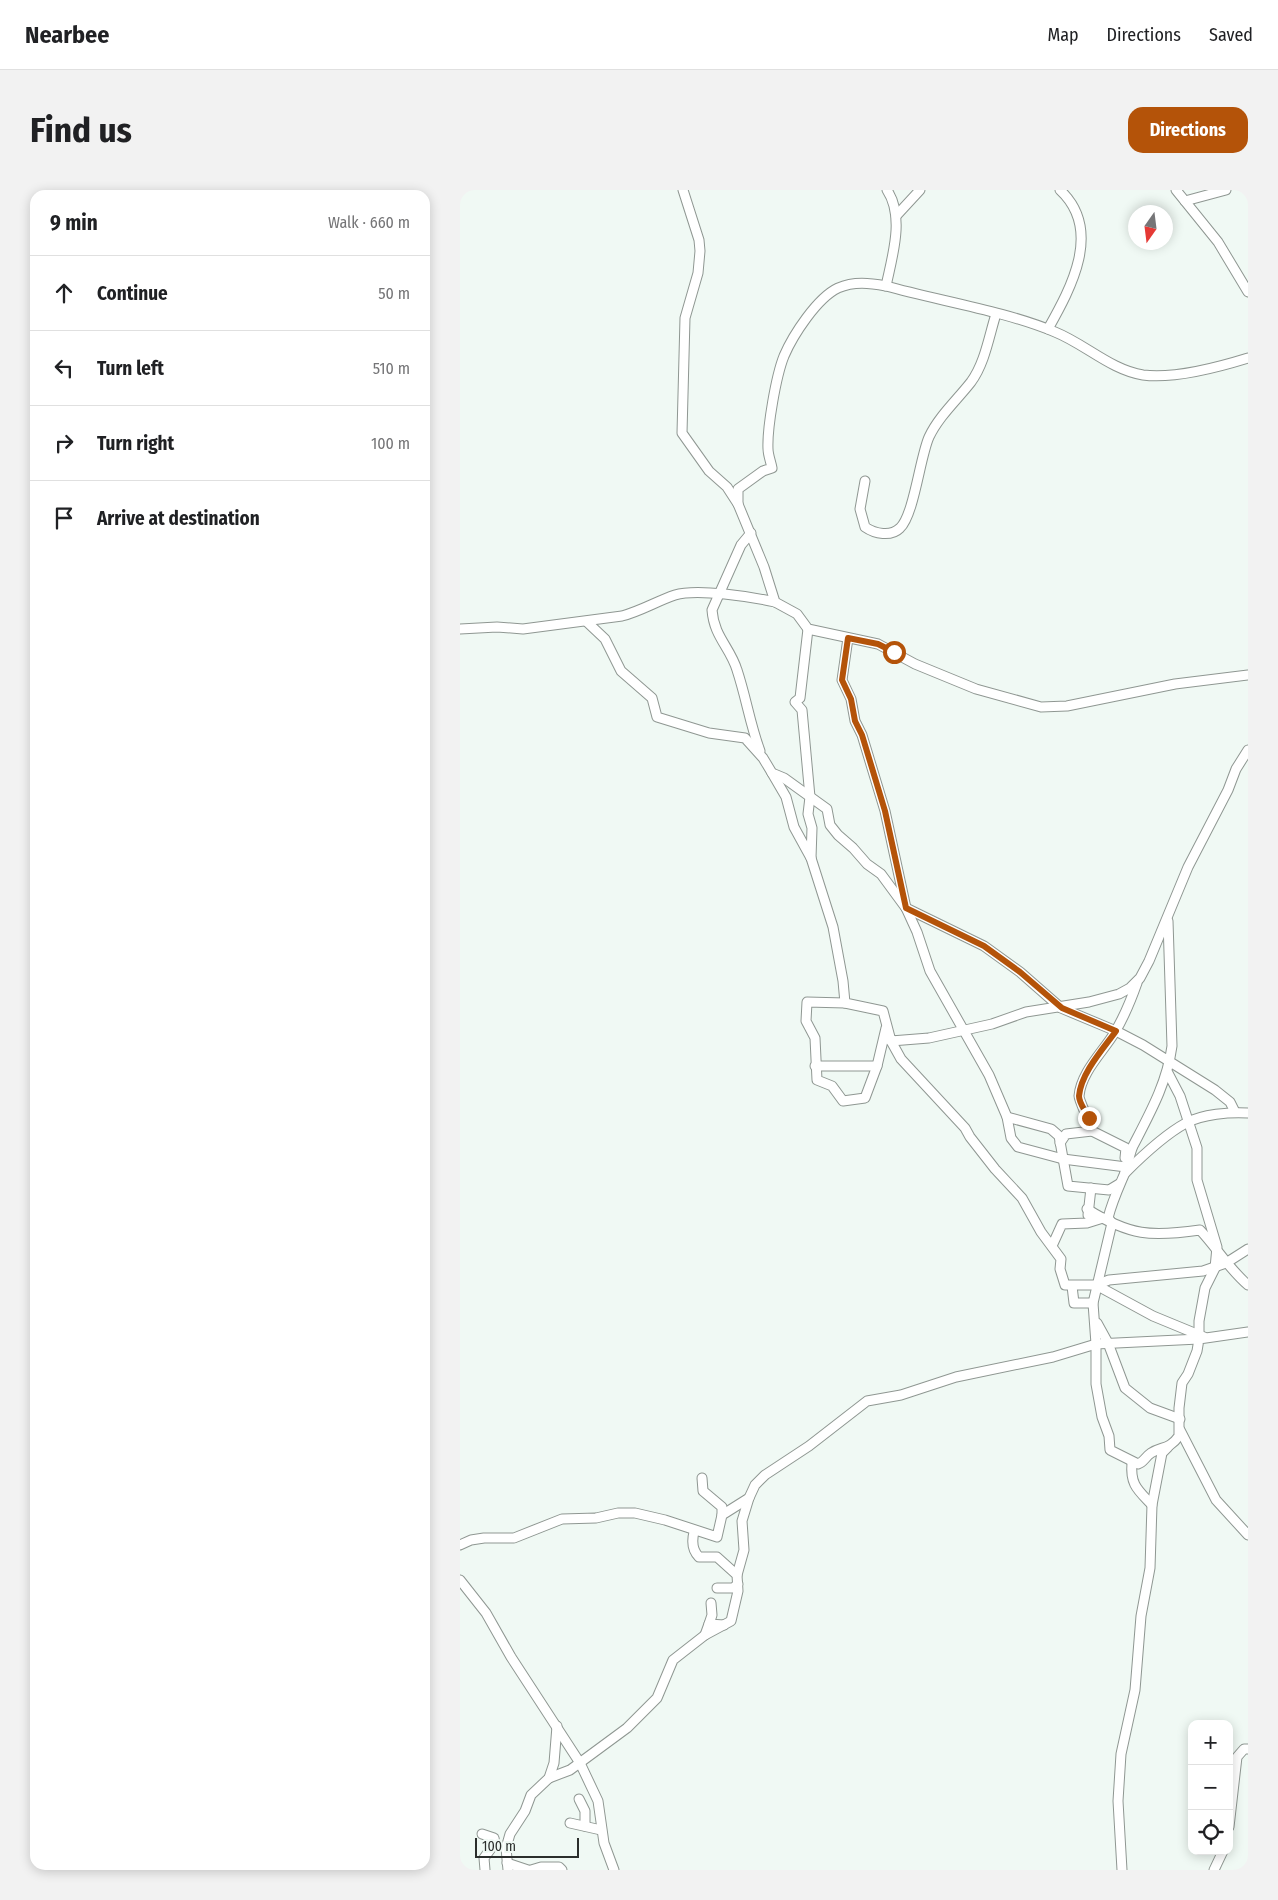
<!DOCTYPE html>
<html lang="en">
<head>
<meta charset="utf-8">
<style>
  :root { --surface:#fff; --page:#f2f2f2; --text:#202124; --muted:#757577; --line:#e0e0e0; --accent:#b45309 }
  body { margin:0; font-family:"Fira Sans Condensed",sans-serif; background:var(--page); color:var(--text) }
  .controls { position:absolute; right:15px; bottom:15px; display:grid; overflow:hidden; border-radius:10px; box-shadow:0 2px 12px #0003 }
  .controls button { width:45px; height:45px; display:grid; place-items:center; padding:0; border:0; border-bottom:1px solid var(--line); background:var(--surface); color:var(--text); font:25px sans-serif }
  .compass { position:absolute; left:668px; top:15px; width:45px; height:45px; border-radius:50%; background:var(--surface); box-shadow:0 2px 12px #0003; rotate:194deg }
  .scale { position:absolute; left:15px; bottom:12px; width:104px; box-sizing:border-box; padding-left:5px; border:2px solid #2b2e2c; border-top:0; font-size:14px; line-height:18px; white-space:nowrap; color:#2b2e2c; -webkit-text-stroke:4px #f0f9f4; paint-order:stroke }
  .stop { position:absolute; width:15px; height:15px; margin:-11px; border:4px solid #b45309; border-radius:50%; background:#fff }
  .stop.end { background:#b45309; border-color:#fff; box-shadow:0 1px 5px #0008 }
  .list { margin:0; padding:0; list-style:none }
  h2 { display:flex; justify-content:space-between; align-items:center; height:65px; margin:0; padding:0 20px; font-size:21px }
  h2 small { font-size:16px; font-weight:400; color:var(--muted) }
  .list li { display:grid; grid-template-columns:32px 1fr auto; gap:15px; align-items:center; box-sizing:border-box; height:75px; padding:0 20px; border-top:1px solid var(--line) }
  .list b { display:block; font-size:19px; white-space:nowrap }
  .list em { font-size:16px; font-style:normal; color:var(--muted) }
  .icon { flex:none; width:28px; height:28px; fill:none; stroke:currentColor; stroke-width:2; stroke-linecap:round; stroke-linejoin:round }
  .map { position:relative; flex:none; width:788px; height:1680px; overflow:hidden; border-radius:15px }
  header { display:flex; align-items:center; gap:30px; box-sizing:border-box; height:70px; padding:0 25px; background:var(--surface); border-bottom:1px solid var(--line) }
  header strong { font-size:24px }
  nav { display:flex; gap:28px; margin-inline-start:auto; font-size:18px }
  .intro { display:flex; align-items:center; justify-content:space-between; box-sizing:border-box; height:120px; padding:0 30px }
  h1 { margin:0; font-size:35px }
  .button { padding:12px 22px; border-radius:15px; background:var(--accent); color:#fff; font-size:18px; font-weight:700 }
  main { display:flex; gap:30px; padding:0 30px }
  aside { flex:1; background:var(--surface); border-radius:15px; box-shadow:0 2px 12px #0003 }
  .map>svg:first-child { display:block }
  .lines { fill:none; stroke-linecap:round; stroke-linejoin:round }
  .minor-casing { stroke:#8f9792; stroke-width:11 }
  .minor { stroke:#fff; stroke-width:9 }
  .route { stroke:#b45309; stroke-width:6 }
</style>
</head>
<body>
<header>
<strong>Nearbee</strong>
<nav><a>Map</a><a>Directions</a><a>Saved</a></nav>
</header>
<div class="intro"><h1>Find us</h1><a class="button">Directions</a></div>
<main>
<aside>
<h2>9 min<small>Walk · 660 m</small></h2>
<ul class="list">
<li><svg class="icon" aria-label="ahead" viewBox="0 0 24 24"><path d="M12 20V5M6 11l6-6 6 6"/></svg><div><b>Continue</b></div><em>50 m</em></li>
<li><svg class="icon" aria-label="left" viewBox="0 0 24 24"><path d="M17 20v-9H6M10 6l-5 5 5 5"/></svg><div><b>Turn left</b></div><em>510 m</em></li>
<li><svg class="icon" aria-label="right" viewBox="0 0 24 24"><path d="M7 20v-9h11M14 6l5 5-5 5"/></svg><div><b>Turn right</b></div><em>100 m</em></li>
<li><svg class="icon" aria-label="arrive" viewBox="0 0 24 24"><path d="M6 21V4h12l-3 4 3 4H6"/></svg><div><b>Arrive at destination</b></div></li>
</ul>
</aside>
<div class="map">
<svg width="788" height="1680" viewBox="0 0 788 1680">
  <rect width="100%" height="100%" fill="#f0f9f4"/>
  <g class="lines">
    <defs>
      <g id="minor">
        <polyline points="223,0 239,50 240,61 238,83 225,128 222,243 249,281 267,297 278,314 304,377 315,412 337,424 348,439 418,454 455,474 516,499 581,517 607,516 715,494 788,485"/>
        <polyline points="716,0 758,52 788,102"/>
        <polyline points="725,11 766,0"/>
        <polyline points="436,26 460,0"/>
        <path d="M426 96C432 67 445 27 427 0"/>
        <path d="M588 139C611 98 643 40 600 0"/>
        <path d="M405 291 400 319 405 337C415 344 431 347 440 338 454 325 460 267 469 247 479 226 497 210 511 192 525 173 529 146 536 124"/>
        <path d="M278 314V299L303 281 312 278C311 272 308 265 308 259 307 238 316 186 324 166 333 145 357 108 378 98 394 91 410 93 426 96 480 111 545 121 595 142 625 154 651 180 683 185 713 189 759 177 788 168"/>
        <path d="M291 343 281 355 252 420C254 447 270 457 277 480 286 507 290 534 300 561"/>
        <polyline points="127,432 145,449 161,481 192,508 197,527 249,543 285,548 303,568 312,583 324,588 367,619 370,635 378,645 393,658 407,674 421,684 446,718 524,756 560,782 601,818 656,841 683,855 755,900 770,912 775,922"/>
        <path d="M0 439 37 437 63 439 162 426C181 421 197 411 215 405 237 398 292 407 315 412"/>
        <polyline points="348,439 340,508 335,512 342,520 350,607 348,624 352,638 351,668"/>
        <polyline points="388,448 382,490 391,509 395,531 402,545 425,621 446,718 457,742 470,781 529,885 547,927 551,948 558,957 603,969 666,977"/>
        <polyline points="312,583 326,607 334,637 351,668 373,737 383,791 385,813 423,821 431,851 469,848 532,834 566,822 629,812 659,804 670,798 680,788 689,771 728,677 768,600 776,579 788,560"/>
        <path d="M708 731 712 856C707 893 690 923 673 956 669 965 668 976 664 985 658 999 652 1012 648 1028L652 1033 633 1113 636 1154V1194L642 1227 649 1246 650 1260 678 1274C684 1272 685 1267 691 1263 702 1256 709 1260 719 1246V1218L722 1193 728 1184 737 1161 739 1149 788 1142"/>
        <polyline points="385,813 347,812 346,831 355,848 357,890 372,896 383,911 405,908 417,876 426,838"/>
        <polyline points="431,851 441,869 505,938 510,947 535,979 562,1008 581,1042 601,1069 600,1079 605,1095 636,1095 649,1090 743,1081 766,1073 788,1059"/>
        <polyline points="355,876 417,876"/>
        <polyline points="547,927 591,939 599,946 608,996 649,1000 659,994"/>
        <polyline points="600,953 606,944 632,941"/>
        <path d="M665 968 666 958 632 941C630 932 619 911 619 906 621 882 643 862 655 842 664 827 671 810 677 793"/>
        <path d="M665 983C683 965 704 945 726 933 743 924 769 922 788 923"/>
        <path d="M627 1019C670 1046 691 1047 740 1040 757 1058 769 1079 788 1095"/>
        <polyline points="628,1025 631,998"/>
        <polyline points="592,1056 602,1034 627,1033 643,1028"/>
        <polyline points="636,1095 693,1126 744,1147"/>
        <polyline points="612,1096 614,1113 633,1113"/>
        <polyline points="637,1133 648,1153 665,1198 690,1218 720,1229"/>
        <polyline points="720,1240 756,1310 788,1345"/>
        <path d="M672 1273C670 1295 678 1300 692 1315"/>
        <polyline points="242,1288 243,1301 262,1317 262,1325"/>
        <polyline points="0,1355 11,1350 24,1348 54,1348 102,1329 136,1328 158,1323 175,1323 205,1330 257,1347 262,1325 289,1308 295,1295 305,1285 349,1256 407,1211 441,1205 496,1187 593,1167 636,1154 739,1149 739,1131 745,1098 755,1078 757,1057 737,990 737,958 720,906 708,883"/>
        <polyline points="277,1385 284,1360 282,1331 289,1308"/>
        <polyline points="0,1390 26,1423 51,1467 120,1573 138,1611 144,1653 154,1680"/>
        <polyline points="257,1398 273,1398 278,1394"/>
        <polyline points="249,1434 252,1425 251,1413"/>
        <polyline points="245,1445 249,1434 264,1435"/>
        <path d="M89 1588 110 1580 167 1538 197 1508 213 1470 245 1445 271 1431 278 1401 277 1385 257 1367H239C232 1360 232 1350 234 1342"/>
        <polyline points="119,1609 125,1621 125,1636"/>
        <polyline points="110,1633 141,1640"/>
        <polyline points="769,1637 777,1567 784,1559 788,1559"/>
        <polyline points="22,1644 34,1648 35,1653"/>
        <polyline points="47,1673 68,1680"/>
        <polyline points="25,1680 24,1668 35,1653"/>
        <polyline points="48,1680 46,1658 50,1644 65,1621 71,1605 89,1588 94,1573 97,1536"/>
        <polyline points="71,1680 81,1677 99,1677 102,1680"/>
        <polyline points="662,1680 658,1611 661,1564 675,1500 681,1426 690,1378 692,1315 702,1263 708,1257"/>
        <polyline points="754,1680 763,1661"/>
      </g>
    </defs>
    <use href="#minor" class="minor-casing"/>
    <use href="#minor" class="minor"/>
  </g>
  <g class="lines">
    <path class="route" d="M434 462 418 454 388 448 382 490 391 509 395 531 402 545 425 621 446 718 524 756 560 782 602 818 656 841C643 859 621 883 619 906 619 914 626 921 629 928"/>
  </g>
</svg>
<div class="controls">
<button>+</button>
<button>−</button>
<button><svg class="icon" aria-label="locate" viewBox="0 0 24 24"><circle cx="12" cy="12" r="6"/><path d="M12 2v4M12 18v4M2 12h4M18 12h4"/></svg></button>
</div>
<svg class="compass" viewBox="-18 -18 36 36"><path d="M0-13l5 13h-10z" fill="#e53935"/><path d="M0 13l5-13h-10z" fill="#757577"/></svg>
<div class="scale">100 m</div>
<div class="stop" style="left:434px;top:462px"></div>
<div class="stop end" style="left:629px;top:928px"></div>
</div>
</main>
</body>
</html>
